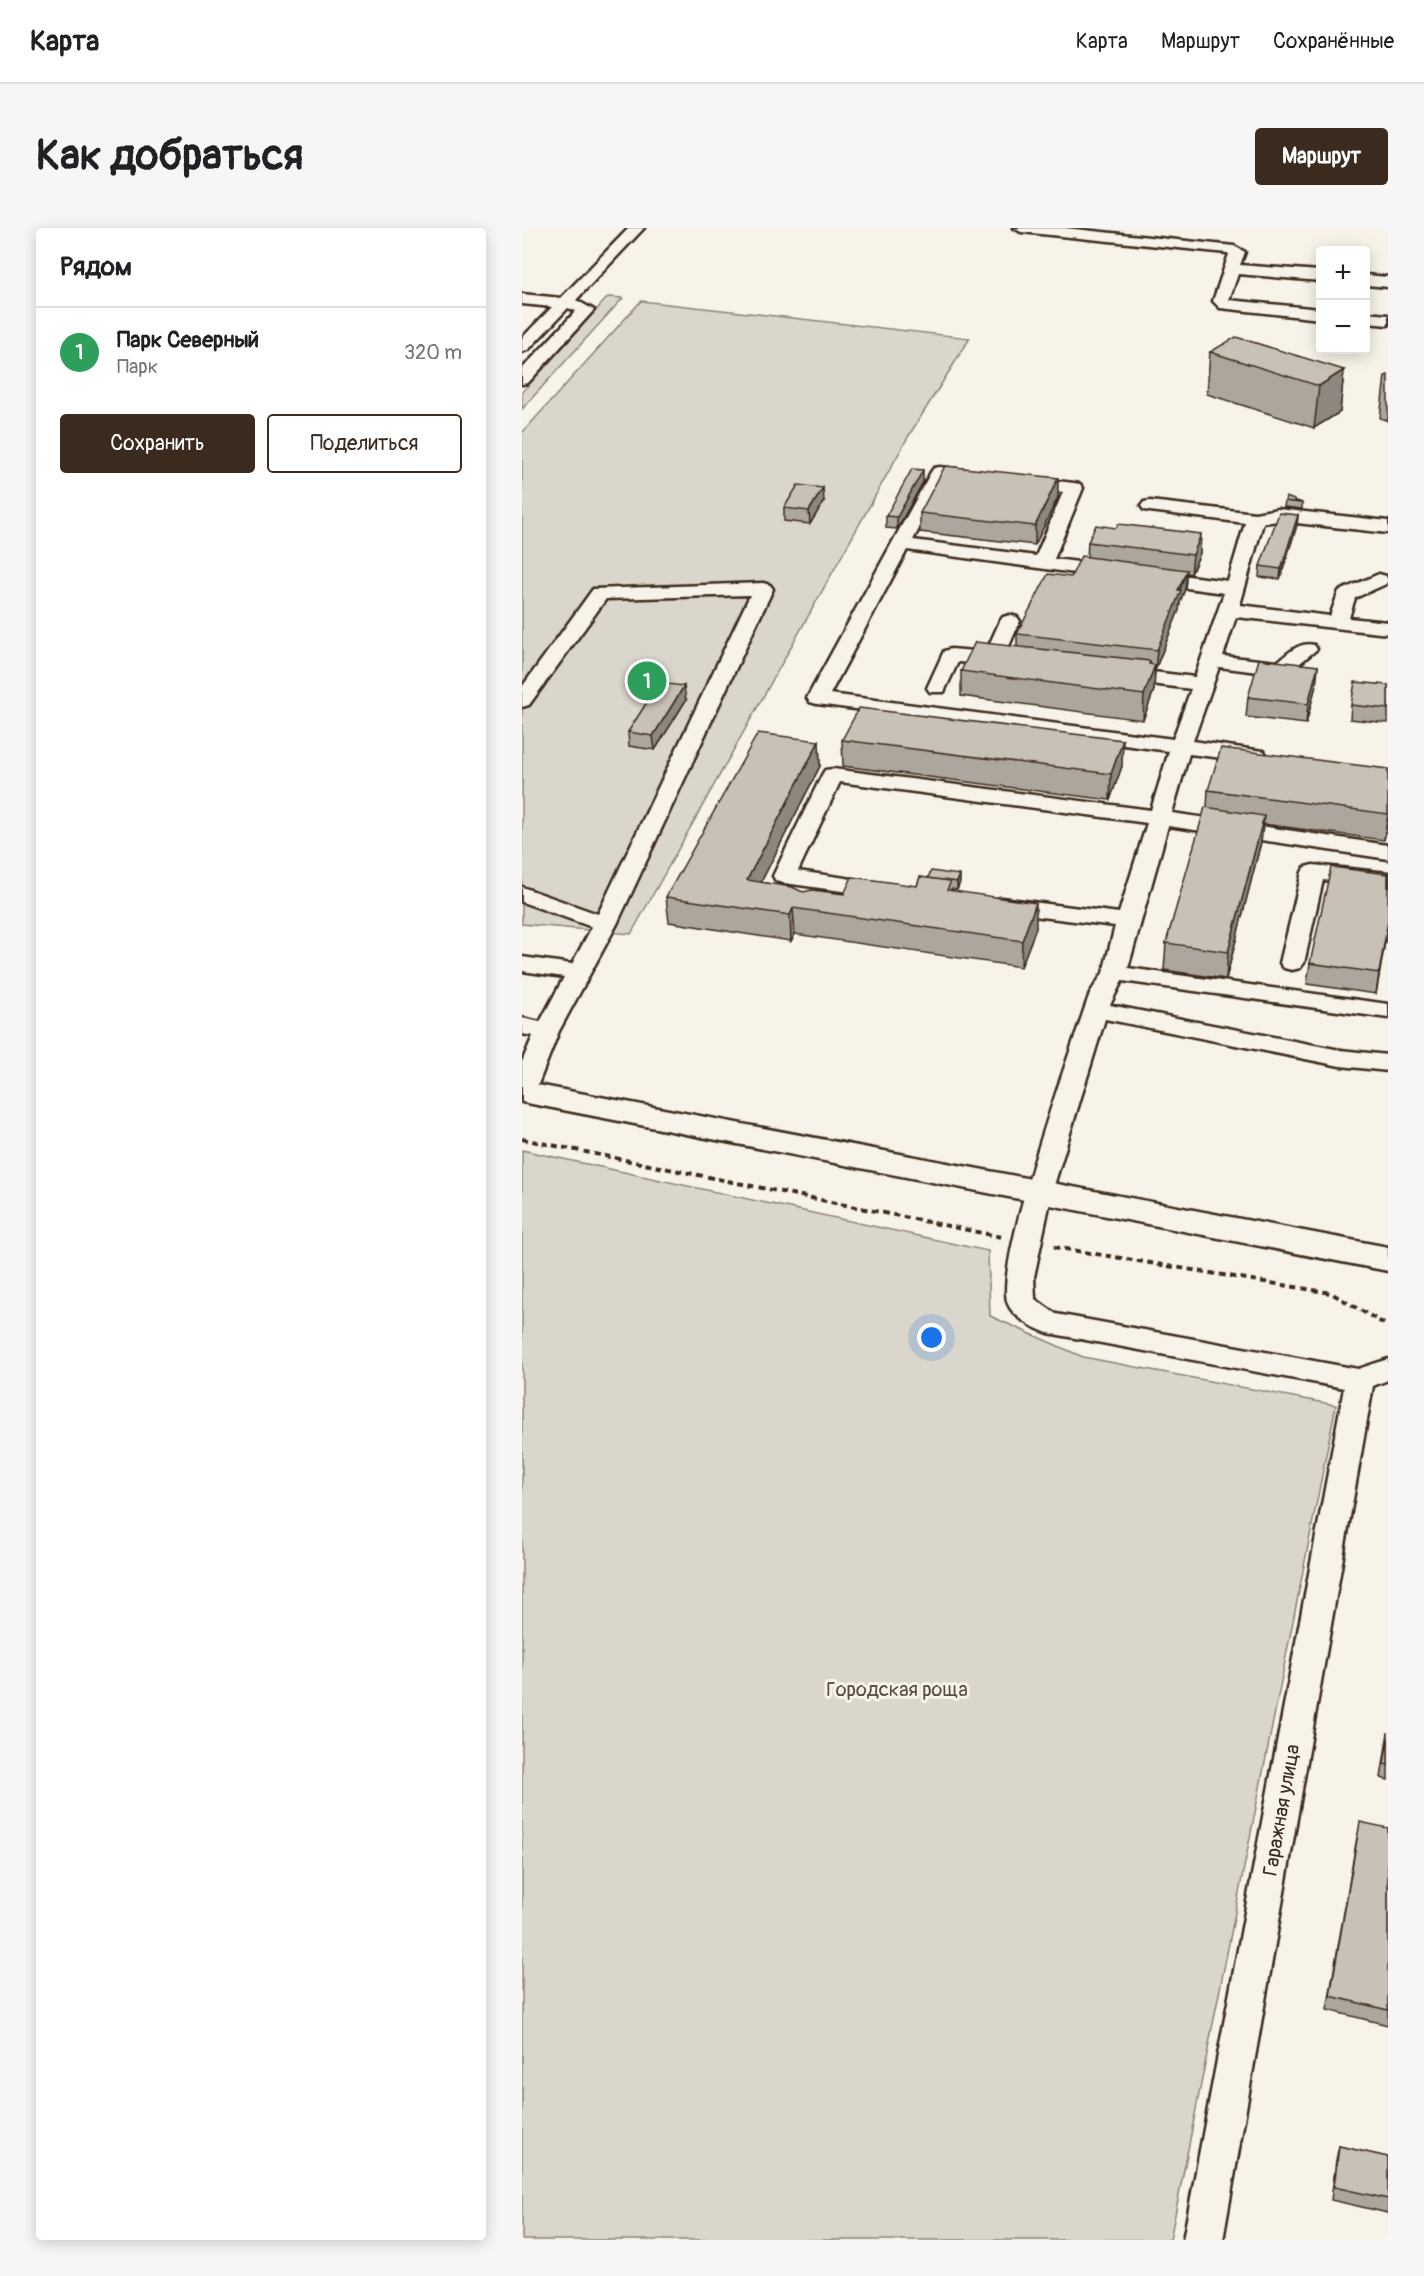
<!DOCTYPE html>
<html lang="ru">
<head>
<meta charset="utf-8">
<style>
  :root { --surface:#fff; --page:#f6f6f6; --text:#202124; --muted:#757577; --line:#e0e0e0; --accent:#3b2a1e }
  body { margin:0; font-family:Pangolin,sans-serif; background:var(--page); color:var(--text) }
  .controls { position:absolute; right:18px; top:18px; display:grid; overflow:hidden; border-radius:6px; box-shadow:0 3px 15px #0003 }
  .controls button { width:54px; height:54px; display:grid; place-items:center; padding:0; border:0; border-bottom:2px solid var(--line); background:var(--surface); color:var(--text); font:30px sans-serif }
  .you { position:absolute; left:410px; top:1110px; width:21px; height:21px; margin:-15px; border:4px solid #fff; border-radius:50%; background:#1a73e8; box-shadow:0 0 0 9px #1a73e833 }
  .badge { display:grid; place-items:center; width:39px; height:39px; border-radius:50%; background:var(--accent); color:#fff; font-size:20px; font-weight:700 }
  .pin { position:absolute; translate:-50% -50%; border:3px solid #fff; box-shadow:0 2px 6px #0006 }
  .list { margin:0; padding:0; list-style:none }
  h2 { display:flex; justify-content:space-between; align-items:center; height:78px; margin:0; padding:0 24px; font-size:26px }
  h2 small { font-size:20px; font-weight:400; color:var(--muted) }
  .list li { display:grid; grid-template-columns:39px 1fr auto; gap:18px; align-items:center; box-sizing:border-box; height:90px; padding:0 24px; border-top:2px solid var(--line) }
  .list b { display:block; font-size:22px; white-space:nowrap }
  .list p { margin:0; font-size:20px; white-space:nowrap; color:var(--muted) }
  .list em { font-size:20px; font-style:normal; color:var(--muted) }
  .actions { display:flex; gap:12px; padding:18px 24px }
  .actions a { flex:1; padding:14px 0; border:2px solid var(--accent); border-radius:6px; text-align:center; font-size:21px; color:var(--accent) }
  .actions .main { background:var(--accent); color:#fff }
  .map { position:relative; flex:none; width:866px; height:2012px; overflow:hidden; border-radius:6px }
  header { display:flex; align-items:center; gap:36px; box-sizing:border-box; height:84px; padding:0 30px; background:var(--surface); border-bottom:2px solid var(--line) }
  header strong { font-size:28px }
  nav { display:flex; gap:33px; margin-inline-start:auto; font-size:21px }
  .intro { display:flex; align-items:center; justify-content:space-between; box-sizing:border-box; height:144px; padding:0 36px }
  h1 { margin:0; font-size:42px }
  .button { padding:15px 27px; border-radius:6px; background:var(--accent); color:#fff; font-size:21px; font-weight:700 }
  main { display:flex; gap:36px; padding:0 36px }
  aside { flex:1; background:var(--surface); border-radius:6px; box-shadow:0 3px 15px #0003 }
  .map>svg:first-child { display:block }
  .green { fill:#dbd6cb; stroke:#8b8074; stroke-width:1.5 }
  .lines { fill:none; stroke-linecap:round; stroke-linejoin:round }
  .minor-casing { stroke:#3b2a1e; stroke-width:5 }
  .major-casing { stroke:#3b2a1e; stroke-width:5 }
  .path { stroke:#3b2a1e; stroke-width:4; stroke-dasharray:6 4.5; stroke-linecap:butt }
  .minor { fill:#f7f3e8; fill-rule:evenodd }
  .major { fill:#f7f3e8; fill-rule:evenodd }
  .wall { fill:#aca69d; stroke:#3b2a1e; stroke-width:1.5 }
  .shaded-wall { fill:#8c877f; stroke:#3b2a1e; stroke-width:1.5 }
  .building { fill:#c8c1b6; stroke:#3b2a1e; stroke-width:1.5 }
  .labels { text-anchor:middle; stroke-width:6; stroke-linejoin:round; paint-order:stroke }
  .near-park-label { font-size:20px; fill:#5b4c41; stroke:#f7f3e8 }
  .near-street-label { font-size:20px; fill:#3b2a1e; stroke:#f7f3e8 }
</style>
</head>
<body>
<header>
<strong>Карта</strong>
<nav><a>Карта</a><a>Маршрут</a><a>Сохранённые</a></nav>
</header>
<div class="intro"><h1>Как добраться</h1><a class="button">Маршрут</a></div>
<main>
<aside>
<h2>Рядом<small></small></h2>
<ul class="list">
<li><span class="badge" style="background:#2e9e5b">1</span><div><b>Парк Северный</b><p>Парк</p></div><em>320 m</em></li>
</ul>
<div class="actions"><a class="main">Сохранить</a><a>Поделиться</a></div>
</aside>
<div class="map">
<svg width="866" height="2012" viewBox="0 0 866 2012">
  <rect width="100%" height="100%" fill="#f7f3e8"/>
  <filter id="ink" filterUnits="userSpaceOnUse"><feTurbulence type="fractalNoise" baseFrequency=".0167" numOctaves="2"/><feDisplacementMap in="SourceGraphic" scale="12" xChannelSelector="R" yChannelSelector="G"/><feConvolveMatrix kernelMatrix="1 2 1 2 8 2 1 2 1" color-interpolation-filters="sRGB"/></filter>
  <g filter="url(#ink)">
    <g class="green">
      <polygon points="86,69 101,70 0,181 0,164"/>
      <polygon points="119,73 448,110 386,209 109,706 0,696 0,205"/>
      <polygon points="0,922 466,1023 468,1088 561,1129 814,1177 648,2012 0,2012"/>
    </g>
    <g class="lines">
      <defs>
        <g id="minor">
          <polygon points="107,0 122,0 54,72 72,82 6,155 0,156 0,141 54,83 46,80 6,122 0,124 0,110 30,79 0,76 0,66 39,70"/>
          <polygon points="492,0 543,0 712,18 723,24 718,37 798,43 798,53 716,46 707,72 798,81 798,91 698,80 691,73 707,26 705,25 499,4"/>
          <polygon points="844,47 866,49 866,59 844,57"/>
          <polygon points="844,85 866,87 866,97 844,95"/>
          <path d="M418 239 457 244 463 245 466 249 463 253 457 254 424 250 391 312 514 328 541 264 501 259 495 258 492 254 495 250 501 249 552 255 558 256 561 260 532 331 589 338 596 340 599 344 596 348 589 350 385 322 308 466 651 511 669 461 597 452 590 450 587 446 590 442 597 440 673 449 702 365 627 355 620 353 617 349 620 345 627 343 706 353 723 295 628 283 622 282 619 278 622 274 628 273 733 285 756 281 866 293V305L756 293 741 295 718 377 808 388 817 363 857 346 864 348 866 353 864 356 833 370 827 390 866 394V406L714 389 701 428 755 434C766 426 777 413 792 417L795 421 766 445 759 447 697 439 671 513 734 522 742 523 745 528 742 533 734 534 667 526 650 585 866 617V631L646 598 606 740 866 776V790L600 753 588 777 818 822 866 827V843L818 838 583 791 530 964 512 1049 513 1071 534 1086 836 1141 866 1131V1152L851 1158 701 2012H661L822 1160 526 1105C514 1101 491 1089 486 1076 471 1040 546 830 562 782L568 765 581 745 593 698 479 684 471 682 467 677 471 672 479 670 597 685 625 595 318 554 276 643 371 657 374 662 371 667 363 669 262 655 254 653 251 648 300 547 303 542 311 541 629 582 647 523 295 476 288 474 285 470 409 244 412 240Z"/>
          <polygon points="241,355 248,357 251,361 95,696 37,803 13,864 9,870 0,872 0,834 11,808 0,806 0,790 18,794 42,749 0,743 0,729 50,736 70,699 0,674 0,659 76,686 228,367 84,371 7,477 0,479 0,459 71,361"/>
          <polygon points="488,387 495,389 498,393 483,427 491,432 488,436 481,438 436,434 422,464 408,464 405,460 422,423 429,421 464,424 478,393 481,389"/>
          <polygon points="791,637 866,645 866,659 801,652 782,735 778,740 770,742 762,740 758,735 780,644 783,639"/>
        </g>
        <polygon id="major" points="0,854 866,1019 866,1043 0,874"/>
      </defs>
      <use href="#minor" class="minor-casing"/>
      <use href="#major" class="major-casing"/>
      <g class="path">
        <polyline points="0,911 480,1009"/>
        <polyline points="532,1019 809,1065 866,1098"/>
      </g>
      <use href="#minor" class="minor"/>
      <use href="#major" class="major"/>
    </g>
    <g class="wall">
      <polygon points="688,124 822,142 818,184 792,200 685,166"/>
      <polygon points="866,147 866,193 858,190 863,148"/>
      <polygon points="401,254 375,301 364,300 364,288"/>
      <polygon points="536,269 513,317 398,304 398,285"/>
      <polygon points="302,273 288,296 262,293 262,280"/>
      <polygon points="763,273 780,275 780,281 762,279"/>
      <polygon points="776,287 775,297 758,351 737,349 738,338"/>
      <polygon points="566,314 678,325 669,346 664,345 663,361 658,374 657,382 633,442 632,462 621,492 439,468 439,443 495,419 495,406 549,349 565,329"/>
      <polygon points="796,438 794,457 784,496 724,489 726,469"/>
      <polygon points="866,457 866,495 828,491 829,477"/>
      <polygon points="164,472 133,522 107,518 106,504"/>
      <polygon points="320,512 600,538 588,572 321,538"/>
      <polygon points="297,513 298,538 239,654 281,664 322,666 395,658 398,649 438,654 435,662 429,661 429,663 514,700 499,739 273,706 269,713 147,694 144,669"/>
      <polygon points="866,541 866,591 862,612 741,596 739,614 704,751 642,742 644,715 685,580 686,562"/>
      <polygon points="866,696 854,766 785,756 788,735"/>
      <polygon points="866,1504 866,1552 859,1550"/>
      <polygon points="866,1600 866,1797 805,1782 835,1609"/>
      <polygon points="817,1918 866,1929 866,1985 809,1972 814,1932"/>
    </g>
    <g class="shaded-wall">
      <polygon points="822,142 818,184 792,200 797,158"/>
      <polygon points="401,242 401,254 375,301 375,289"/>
      <polygon points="536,250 536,269 513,317 513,298"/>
      <polygon points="301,260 302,273 288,296 287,283"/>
      <polygon points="776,287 775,297 758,351 759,341"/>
      <polygon points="679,306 678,325 669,346 671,327"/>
      <polygon points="665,342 663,361 658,374 657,382 633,442 635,422"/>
      <polygon points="628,433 627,454 633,437 632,462 621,492 622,467"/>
      <polygon points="796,438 794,457 784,496 786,476"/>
      <polygon points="162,458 164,472 133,522 131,508"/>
      <polygon points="601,512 600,538 588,572 589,546"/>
      <polygon points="297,513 298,538 227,678 225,652"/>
      <polygon points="866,584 866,591 862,612 866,586"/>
      <polygon points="742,588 739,614 704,751 706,724"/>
      <polygon points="438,647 438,654 435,662 435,654"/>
      <polygon points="514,675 514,700 499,739 500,713"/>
      <polygon points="271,680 273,706 269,713 268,687"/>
      <polygon points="866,693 866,696 854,766 857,745"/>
    </g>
    <g class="building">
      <polygon points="714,109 822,142 797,158 688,124"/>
      <polygon points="423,238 536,250 513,298 398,285"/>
      <polygon points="390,241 401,242 375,289 364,288"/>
      <polygon points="276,257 301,260 287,283 262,280"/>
      <polygon points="764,269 780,275 763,273"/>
      <polygon points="757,285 776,287 759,341 738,338"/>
      <polygon points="596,296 679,306 671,327 566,314 574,297 594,300"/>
      <polygon points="559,328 665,342 656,362 659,362 635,422 495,406 526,346 549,349"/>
      <polygon points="453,414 628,433 627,436 633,437 622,467 439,443"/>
      <polygon points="737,431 796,438 786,476 726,469"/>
      <polygon points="833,454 866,457 866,481 829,477"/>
      <polygon points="137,455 162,458 131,508 106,504"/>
      <polygon points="337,480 601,512 589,546 320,512"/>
      <polygon points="236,505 297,513 225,652 270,659 281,664 290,662 322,666 330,649 395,658 398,649 429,653 425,662 514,675 500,713 271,680 268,687 144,669"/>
      <polygon points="699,520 866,541 866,586 686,562"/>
      <polygon points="683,579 742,588 706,724 644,715"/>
      <polygon points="809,639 866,646 866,693 857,745 788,735"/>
      <polygon points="409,643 438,647 435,654 406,650"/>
      <polygon points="866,1509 866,1537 862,1536"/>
      <polygon points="838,1594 866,1600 866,1782 808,1768"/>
      <polygon points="817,1918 866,1929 866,1971 812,1959"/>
    </g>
  </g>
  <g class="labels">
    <g class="near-park-label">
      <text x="375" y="1468">Городская роща</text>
    </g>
    <g class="near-street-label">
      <text transform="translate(759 1582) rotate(-80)" y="7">Гаражная улица</text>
    </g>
  </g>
</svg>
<div class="controls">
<button>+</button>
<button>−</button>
</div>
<div class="you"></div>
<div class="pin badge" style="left:125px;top:453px;background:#2e9e5b">1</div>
</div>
</main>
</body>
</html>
